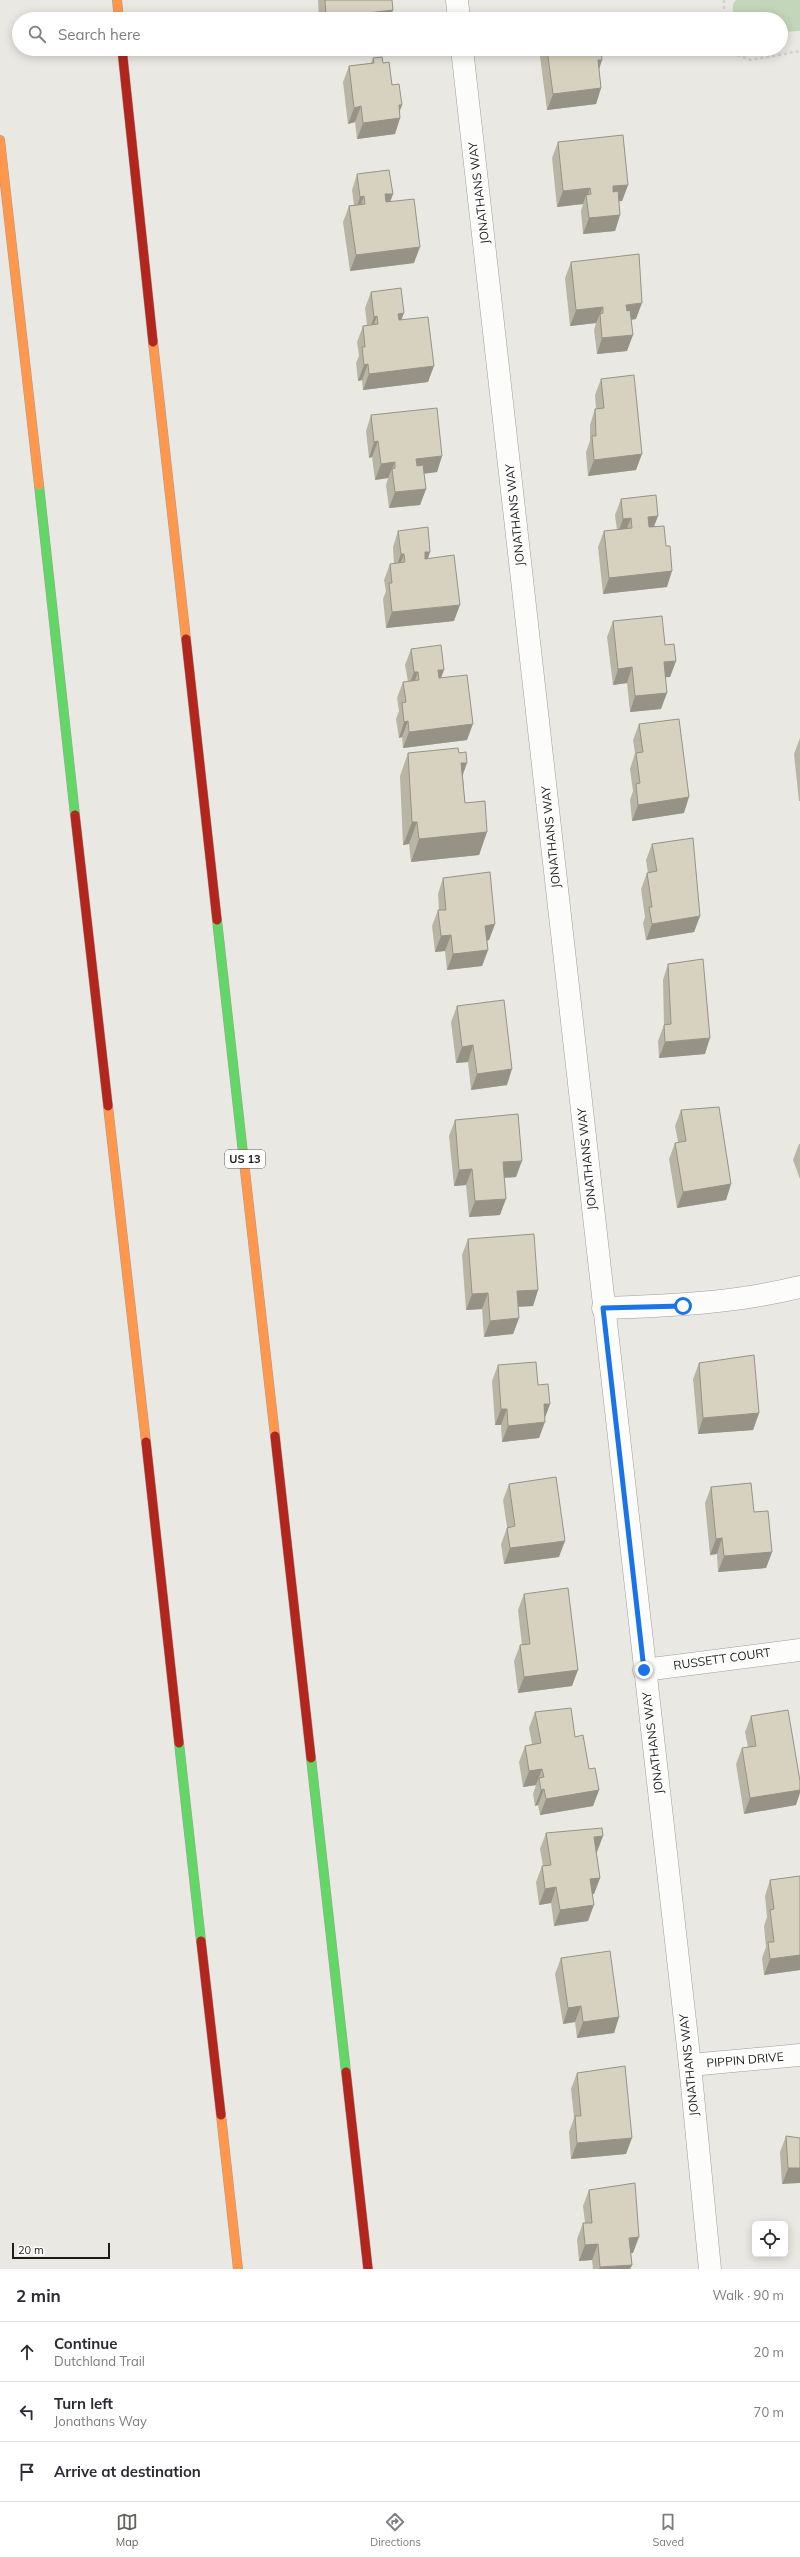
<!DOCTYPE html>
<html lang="en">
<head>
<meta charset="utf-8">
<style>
  :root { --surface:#fff; --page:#f2f2f3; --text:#2b2b33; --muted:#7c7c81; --line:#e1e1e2; --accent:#65635f }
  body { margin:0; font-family:Mulish,sans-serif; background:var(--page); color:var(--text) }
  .controls { position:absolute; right:12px; bottom:12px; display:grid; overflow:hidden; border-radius:6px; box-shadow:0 2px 10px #0003 }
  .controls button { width:36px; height:36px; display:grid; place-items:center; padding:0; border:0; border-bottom:1px solid var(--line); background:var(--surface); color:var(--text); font:20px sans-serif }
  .scale { position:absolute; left:12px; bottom:10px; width:98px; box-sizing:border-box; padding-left:4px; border:2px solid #1d1c18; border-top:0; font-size:11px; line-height:14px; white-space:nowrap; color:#1d1c18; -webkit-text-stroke:3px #fff; paint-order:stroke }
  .stop { position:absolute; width:12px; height:12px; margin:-9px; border:3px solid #1a73e8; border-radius:50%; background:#fff }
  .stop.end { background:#1a73e8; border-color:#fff; box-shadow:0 1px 4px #0008 }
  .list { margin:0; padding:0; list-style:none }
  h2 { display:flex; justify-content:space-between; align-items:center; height:52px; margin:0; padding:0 16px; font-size:17px }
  h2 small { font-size:13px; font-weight:400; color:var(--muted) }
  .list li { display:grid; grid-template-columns:26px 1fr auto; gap:12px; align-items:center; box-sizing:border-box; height:60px; padding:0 16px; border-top:1px solid var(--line) }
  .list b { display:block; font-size:15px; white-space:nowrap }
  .list p { margin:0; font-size:13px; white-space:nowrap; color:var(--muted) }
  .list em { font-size:13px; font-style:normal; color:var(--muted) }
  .icon { flex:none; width:22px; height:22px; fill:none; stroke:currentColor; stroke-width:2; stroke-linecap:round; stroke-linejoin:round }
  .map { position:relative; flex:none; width:800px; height:2269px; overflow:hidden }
  .search { position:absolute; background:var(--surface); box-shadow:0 2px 10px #0003; left:12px; right:12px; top:12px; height:44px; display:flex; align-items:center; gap:10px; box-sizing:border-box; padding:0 14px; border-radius:22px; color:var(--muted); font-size:15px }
  .sheet { height:232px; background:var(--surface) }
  nav { display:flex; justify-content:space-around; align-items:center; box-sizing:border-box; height:56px; border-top:1px solid var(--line); background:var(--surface); font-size:11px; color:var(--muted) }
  nav a { display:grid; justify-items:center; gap:2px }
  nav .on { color:var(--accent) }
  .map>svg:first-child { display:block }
  .green { fill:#c3d6b9 }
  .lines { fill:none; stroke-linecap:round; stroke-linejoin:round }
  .street-casing { stroke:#a09e99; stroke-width:23 }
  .fast-casing { stroke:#a09e99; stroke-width:10 }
  .slow-casing { stroke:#a09e99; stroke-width:10 }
  .jam-casing { stroke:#a09e99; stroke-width:10 }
  .path { stroke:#d3d2d0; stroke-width:2.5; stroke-dasharray:3 3; stroke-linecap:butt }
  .street { stroke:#fcfcfb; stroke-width:22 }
  .fast { stroke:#63d668; stroke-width:9 }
  .slow { stroke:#ff974d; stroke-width:9 }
  .jam { stroke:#b3261e; stroke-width:9 }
  .wall { fill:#b9b5a5 }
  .shaded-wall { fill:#969386 }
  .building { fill:#d7d2c0; stroke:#969386 }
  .route { stroke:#1a73e8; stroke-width:5 }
  .labels { text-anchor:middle; stroke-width:3; stroke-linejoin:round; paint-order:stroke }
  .shield { fill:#fff; stroke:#61605d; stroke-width:1 }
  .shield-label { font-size:11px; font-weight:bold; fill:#1d1c18 }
  .street-label { font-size:12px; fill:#1d1c18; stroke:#fff }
</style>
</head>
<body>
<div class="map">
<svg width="800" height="2269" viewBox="0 0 800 2269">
  <rect width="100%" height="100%" fill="#eae8e2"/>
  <polygon class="green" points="736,0 800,0 800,31 781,32 781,19 733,19 733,4"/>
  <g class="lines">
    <defs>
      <g id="street">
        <polyline points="457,0 459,19"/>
        <polyline points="462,49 690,2065 710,2269"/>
        <path d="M603 1308C669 1306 735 1303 800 1287"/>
        <polyline points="644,1670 800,1650"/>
        <polyline points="690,2065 800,2055"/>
      </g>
      <g id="fast">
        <polyline points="39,485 75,815"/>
        <polyline points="217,920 243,1153"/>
        <polyline points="179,1743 201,1941"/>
        <polyline points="311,1758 346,2072"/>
      </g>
      <g id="slow">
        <polyline points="117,0 119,19"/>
        <polyline points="0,140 39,485"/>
        <polyline points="153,342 186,639"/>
        <polyline points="108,1106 146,1442"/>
        <polyline points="243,1153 275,1436"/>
        <polyline points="221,2115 238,2269"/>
      </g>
      <g id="jam">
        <polyline points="122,49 153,342"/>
        <polyline points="186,639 217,920"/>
        <polyline points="75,815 108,1106"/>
        <polyline points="275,1436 311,1758"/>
        <polyline points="146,1442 179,1743"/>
        <polyline points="201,1941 221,2115"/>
        <polyline points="346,2072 368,2269"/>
      </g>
    </defs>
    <use href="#street" class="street-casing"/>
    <use href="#fast" class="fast-casing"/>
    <use href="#slow" class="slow-casing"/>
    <use href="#jam" class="jam-casing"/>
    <g class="path">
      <polyline points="724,0 724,19"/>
      <polyline points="728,49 729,52 751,60 800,51"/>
    </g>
    <use href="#street" class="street"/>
    <use href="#fast" class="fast"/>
    <use href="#slow" class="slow"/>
    <use href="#jam" class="jam"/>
  </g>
  <g class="wall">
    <polygon points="318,0 392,0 390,19 319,19"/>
    <polygon points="539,49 601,49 599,69 601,88 596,104 547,110"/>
    <polygon points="373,58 383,63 392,85 400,112 400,118 395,134 357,139 355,122 348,124 343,82 349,66 371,63"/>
    <polygon points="558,142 628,185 622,201 619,201 620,215 615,231 583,234 581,211 583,204 557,207 552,158"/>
    <polygon points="357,174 393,194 390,202 414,263 350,271 343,222 349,206 354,205 352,190"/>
    <polygon points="571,262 636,319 631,320 627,351 597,354 594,330 596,323 570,326 565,278"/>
    <polygon points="371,292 402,320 428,382 363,390 362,380 358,381 356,363 359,356 357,342 363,326 367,325 365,308"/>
    <polygon points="601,379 636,470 588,476 586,452 590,441 590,425 595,409 596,409 595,395"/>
    <polygon points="371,415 442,456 437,472 424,474 426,489 420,505 389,508 386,485 388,478 375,480 372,457 369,458 366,431"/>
    <polygon points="621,499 654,527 666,546 667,587 603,594 598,547 604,531 617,530 615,515"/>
    <polygon points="398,531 428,558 454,621 386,628 383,599 386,591 384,580 390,564 394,564 393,547"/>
    <polygon points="613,621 665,645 676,661 670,677 665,677 661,709 630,712 627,683 613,685 607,637"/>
    <polygon points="411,649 441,677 467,740 403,748 402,737 399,738 396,719 399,711 397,698 403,682 408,682 405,665"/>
    <polygon points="639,724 684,813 632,821 630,800 633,791 630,769 635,753 633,740"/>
    <polygon points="800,738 800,801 799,801 794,754"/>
    <polygon points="408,753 463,775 465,803 487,832 479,855 411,862 409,844 403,845 400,776"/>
    <polygon points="652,844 700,916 694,932 646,940 643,923 645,917 641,889 647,873 648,873 646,860"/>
    <polygon points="443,878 495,924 489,940 487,941 488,950 482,966 447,970 445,951 435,952 432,926 438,910 439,910 438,894"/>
    <polygon points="668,964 705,1054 659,1058 658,1041 664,1025 663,980"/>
    <polygon points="457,1006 507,1085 471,1090 468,1062 456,1063 451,1022"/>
    <polygon points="681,1110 731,1184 726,1200 677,1208 669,1159 675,1143 678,1142 675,1126"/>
    <polygon points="455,1120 516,1177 504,1178 500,1215 469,1217 466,1185 454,1186 449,1136"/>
    <polygon points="799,1144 800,1144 800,1179 793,1160"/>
    <polygon points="468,1239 538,1290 533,1306 518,1307 519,1318 513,1334 484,1337 482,1309 466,1310 462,1255"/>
    <polygon points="699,1363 759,1413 753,1430 698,1434 693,1379"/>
    <polygon points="498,1365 538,1385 550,1404 545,1417 539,1438 502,1442 501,1425 495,1425 492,1381"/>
    <polygon points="509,1484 559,1557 504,1564 501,1544 507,1528 507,1527 503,1500"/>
    <polygon points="711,1487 754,1512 772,1552 766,1568 718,1572 717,1554 710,1555 705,1503"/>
    <polygon points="524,1594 572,1686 518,1693 514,1661 520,1645 522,1645 518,1610"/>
    <polygon points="535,1712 575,1737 589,1769 599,1790 593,1806 540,1815 538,1805 535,1806 533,1794 536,1785 523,1787 519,1762 525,1746 532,1744 529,1728"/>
    <polygon points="751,1716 796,1805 744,1814 736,1764 742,1748 748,1747 745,1732"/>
    <polygon points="546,1833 597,1852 596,1852 600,1878 594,1894 592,1894 588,1921 554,1926 551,1903 539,1905 536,1882 542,1866 543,1866 540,1849"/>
    <polygon points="800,1876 800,1970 764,1975 762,1958 766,1947 764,1926 767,1917 765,1896 770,1880"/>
    <polygon points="561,1958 619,2017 614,2033 577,2038 575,2022 563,2024 555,1974"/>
    <polygon points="577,2073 626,2154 571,2159 569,2132 574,2118 571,2089"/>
    <polygon points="786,2136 800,2138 782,2184 780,2152"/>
    <polygon points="589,2190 633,2253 631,2253 632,2265 630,2269 593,2269 592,2260 579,2261 577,2239 583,2223 585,2223 583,2206"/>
  </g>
  <g class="shaded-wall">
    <polygon points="393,10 390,19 326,19 326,18"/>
    <polygon points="598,60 602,60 597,76"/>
    <polygon points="601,88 596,104 547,110 553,94"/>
    <polygon points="399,105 402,105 397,119 400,118 395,134 357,139 363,123"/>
    <polygon points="361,106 355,122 348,124 354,108"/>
    <polygon points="628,185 622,201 607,202 613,186"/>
    <polygon points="590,188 587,198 586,195 583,204 557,207 563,191"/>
    <polygon points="385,194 393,194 387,210"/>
    <polygon points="364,196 358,212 355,213 360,197"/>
    <polygon points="620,215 615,231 583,234 589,218"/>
    <polygon points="420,247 414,263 350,271 356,255"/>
    <polygon points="642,303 636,319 620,321 626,305"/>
    <polygon points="603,307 596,323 570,326 576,310"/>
    <polygon points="404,313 398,329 398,314"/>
    <polygon points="377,316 371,332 368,333 374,317"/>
    <polygon points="633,335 627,351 597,354 602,338"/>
    <polygon points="368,364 362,380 358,381 364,365"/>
    <polygon points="434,366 428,382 363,390 369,374"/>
    <polygon points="378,441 372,457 369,458 374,442"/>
    <polygon points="642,454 636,470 588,476 594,460"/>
    <polygon points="442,456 437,472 411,475 416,459"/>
    <polygon points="395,462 388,478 375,480 381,464"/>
    <polygon points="426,489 420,505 389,508 395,492"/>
    <polygon points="658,516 652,532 642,533 648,517"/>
    <polygon points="631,518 625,534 617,535 623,519"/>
    <polygon points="425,552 430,552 425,568"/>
    <polygon points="401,554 404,554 398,570 395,570"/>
    <polygon points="672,571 667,587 603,594 609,578"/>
    <polygon points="460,605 454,621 386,628 392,612"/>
    <polygon points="676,661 670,677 658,678 664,662"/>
    <polygon points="632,667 627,683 613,685 618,669"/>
    <polygon points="438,670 444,670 438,686"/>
    <polygon points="414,672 418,672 412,688 408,688"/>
    <polygon points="667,693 661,709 630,712 635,696"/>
    <polygon points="408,721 402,737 399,738 404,722"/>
    <polygon points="473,724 467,740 403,748 409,732"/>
    <polygon points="461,763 467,763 459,786"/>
    <polygon points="689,797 684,813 632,821 638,805"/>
    <polygon points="412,822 417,822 409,844 403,845"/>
    <polygon points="487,832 479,855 411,862 419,839"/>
    <polygon points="700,916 694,932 646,940 652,924"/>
    <polygon points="495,924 489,940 479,942 485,926"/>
    <polygon points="451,935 445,951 435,952 441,936"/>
    <polygon points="488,950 482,966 447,970 453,954"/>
    <polygon points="710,1038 705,1054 659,1058 665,1042"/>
    <polygon points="473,1045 468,1062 456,1063 462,1047"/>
    <polygon points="512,1069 507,1085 471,1090 477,1074"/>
    <polygon points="522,1161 516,1177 497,1178 503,1162"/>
    <polygon points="472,1169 466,1185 454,1186 459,1170"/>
    <polygon points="731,1184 726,1200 677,1208 683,1192"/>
    <polygon points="506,1199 500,1215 469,1217 475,1201"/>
    <polygon points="538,1290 533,1306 511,1307 517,1291"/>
    <polygon points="488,1293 482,1309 466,1310 472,1294"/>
    <polygon points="519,1318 513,1334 484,1337 490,1321"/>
    <polygon points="544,1404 550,1404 544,1420"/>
    <polygon points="501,1409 507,1409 501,1425 495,1425"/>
    <polygon points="759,1413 753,1430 698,1434 703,1418"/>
    <polygon points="545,1422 539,1438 502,1442 508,1426"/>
    <polygon points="722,1538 717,1554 710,1555 716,1539"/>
    <polygon points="565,1541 559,1557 504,1564 510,1548"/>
    <polygon points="772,1552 766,1568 718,1572 724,1556"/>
    <polygon points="578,1670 572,1686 518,1693 524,1677"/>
    <polygon points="542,1769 536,1785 523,1787 529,1771"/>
    <polygon points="544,1789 538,1805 535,1806 541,1790"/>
    <polygon points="599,1790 593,1806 540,1815 546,1799"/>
    <polygon points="800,1790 800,1793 796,1805 744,1814 750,1798"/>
    <polygon points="603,1836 597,1852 588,1853 594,1837"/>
    <polygon points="600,1878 594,1894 584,1895 590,1879"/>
    <polygon points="556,1887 551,1903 539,1905 545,1889"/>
    <polygon points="594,1905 588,1921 554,1926 560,1910"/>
    <polygon points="800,1955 800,1970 764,1975 770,1959"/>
    <polygon points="581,2006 575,2022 563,2024 568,2008"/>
    <polygon points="619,2017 614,2033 577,2038 583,2022"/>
    <polygon points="632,2138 626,2154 571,2159 577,2143"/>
    <polygon points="788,2168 800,2168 800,2183 782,2184"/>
    <polygon points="639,2237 633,2253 623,2254 629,2238"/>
    <polygon points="598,2244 592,2260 579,2261 585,2245"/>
    <polygon points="632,2265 630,2269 599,2269 600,2267"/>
  </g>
  <g class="building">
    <polygon points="325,0 392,0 393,10 326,18"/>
    <polygon points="547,49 601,49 602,60 598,60 601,88 553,94"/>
    <polygon points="382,57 383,63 389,62 392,85 399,84 402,105 399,105 400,118 363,123 361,106 354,108 349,66 374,63 373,58"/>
    <polygon points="623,135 628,185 613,186 613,192 618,191 620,215 589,218 586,195 591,194 590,188 563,191 558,142"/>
    <polygon points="389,170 393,194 385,194 386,202 414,199 420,247 356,255 349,206 365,204 364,196 360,197 357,174"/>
    <polygon points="639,254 642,303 626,305 627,311 630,310 633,335 602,338 600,314 603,313 603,307 576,310 571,262"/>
    <polygon points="401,288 404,313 398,314 399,320 428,317 434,366 369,374 368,364 364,365 362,347 365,347 363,326 378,324 377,316 374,317 371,292"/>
    <polygon points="634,375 642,454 594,460 592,436 596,436 595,409 604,408 601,379"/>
    <polygon points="437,408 442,456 416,459 417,466 423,465 426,489 395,492 392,469 395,468 395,462 381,464 378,441 374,442 371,415"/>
    <polygon points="656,495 658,516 648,517 649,527 664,526 666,546 670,546 672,571 609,578 604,531 632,528 631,518 623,519 621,499"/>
    <polygon points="428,527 430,552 425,552 425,559 454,555 460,605 392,612 389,583 392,583 390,564 405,562 404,554 401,554 398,531"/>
    <polygon points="662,616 665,645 674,644 676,661 664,662 667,693 635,696 632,667 618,669 613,621"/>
    <polygon points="441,645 444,670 438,670 439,678 467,675 473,724 409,732 408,721 404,722 402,703 406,702 403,682 419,680 418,672 414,672 411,649"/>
    <polygon points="679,719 689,797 638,805 636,784 640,783 636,753 643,752 639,724"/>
    <polygon points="458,748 459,753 466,752 467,763 461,763 465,803 485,801 487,832 419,839 417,822 412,822 408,753"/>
    <polygon points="693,838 700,916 652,924 649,907 652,907 647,873 657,871 652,844"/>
    <polygon points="490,872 495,924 485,926 488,950 453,954 451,935 441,936 438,910 446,910 443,878"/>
    <polygon points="703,959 710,1038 665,1042 664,1025 671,1024 668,964"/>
    <polygon points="504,1000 512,1069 477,1074 473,1045 462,1047 457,1006"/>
    <polygon points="719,1107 731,1184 683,1192 675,1143 686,1141 681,1110"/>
    <polygon points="518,1114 522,1161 503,1162 506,1199 475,1201 472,1169 459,1170 455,1120"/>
    <polygon points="534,1234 538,1290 517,1291 519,1318 490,1321 488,1293 472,1294 468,1239"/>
    <polygon points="754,1355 759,1413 703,1418 699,1363"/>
    <polygon points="536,1362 538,1385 548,1384 550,1404 544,1404 545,1422 508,1426 507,1409 501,1409 498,1365"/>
    <polygon points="556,1477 565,1541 510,1548 507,1528 515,1526 509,1484"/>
    <polygon points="751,1483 754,1512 768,1511 772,1552 724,1556 722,1538 716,1539 711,1487"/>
    <polygon points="568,1588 578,1670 524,1677 520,1645 530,1644 524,1594"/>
    <polygon points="571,1708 575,1737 583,1735 589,1769 595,1768 599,1790 546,1799 544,1789 541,1790 539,1778 544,1777 542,1769 529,1771 525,1746 541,1743 535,1712"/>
    <polygon points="788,1710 800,1781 800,1790 750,1798 742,1748 756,1746 751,1716"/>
    <polygon points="602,1828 603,1836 594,1837 600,1878 590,1879 594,1905 560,1910 556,1887 545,1889 542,1866 551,1865 546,1833"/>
    <polygon points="800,1876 800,1955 770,1959 768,1942 774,1942 770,1910 774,1909 770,1880"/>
    <polygon points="610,1951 619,2017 583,2022 581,2006 568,2008 561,1958"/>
    <polygon points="625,2066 632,2138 577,2143 575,2116 581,2116 577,2073"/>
    <polygon points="786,2136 800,2138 800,2168 788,2168"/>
    <polygon points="635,2183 639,2237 629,2238 632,2265 600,2267 598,2244 585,2245 583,2223 592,2223 589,2190"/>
  </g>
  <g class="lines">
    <polyline class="route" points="644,1670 603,1308 683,1306"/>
  </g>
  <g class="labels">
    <rect class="shield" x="225" y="1150" width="40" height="18" rx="3"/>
    <g class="shield-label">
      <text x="245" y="1163">US 13</text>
    </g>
    <g class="street-label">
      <text transform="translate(479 193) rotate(-97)" y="4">JONATHANS WAY</text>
      <text transform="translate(515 515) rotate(-96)" y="4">JONATHANS WAY</text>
      <text transform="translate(551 837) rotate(-96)" y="4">JONATHANS WAY</text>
      <text transform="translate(587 1159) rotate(-96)" y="4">JONATHANS WAY</text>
      <text transform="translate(722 1659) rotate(-8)" y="4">RUSSETT COURT</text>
      <text transform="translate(653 1743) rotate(-97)" y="4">JONATHANS WAY</text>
      <text transform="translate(745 2060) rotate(-5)" y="4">PIPPIN DRIVE</text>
      <text transform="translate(689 2065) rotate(-96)" y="4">JONATHANS WAY</text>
    </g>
  </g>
</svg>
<div class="controls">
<button><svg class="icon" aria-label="locate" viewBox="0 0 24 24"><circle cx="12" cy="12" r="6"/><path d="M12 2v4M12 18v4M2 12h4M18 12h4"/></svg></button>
</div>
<div class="scale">20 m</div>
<div class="stop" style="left:683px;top:1306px"></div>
<div class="stop end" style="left:644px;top:1670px"></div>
<div class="search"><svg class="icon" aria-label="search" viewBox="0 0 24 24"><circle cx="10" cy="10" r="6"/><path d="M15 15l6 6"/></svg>Search here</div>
</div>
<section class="sheet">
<h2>2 min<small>Walk · 90 m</small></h2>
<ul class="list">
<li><svg class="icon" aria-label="ahead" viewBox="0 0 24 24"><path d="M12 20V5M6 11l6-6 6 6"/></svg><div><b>Continue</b><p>Dutchland Trail</p></div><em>20 m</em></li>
<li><svg class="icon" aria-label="left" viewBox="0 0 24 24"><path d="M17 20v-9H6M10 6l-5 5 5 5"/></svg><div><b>Turn left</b><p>Jonathans Way</p></div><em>70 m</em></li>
<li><svg class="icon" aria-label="arrive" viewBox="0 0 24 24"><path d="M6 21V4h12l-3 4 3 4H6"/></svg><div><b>Arrive at destination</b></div></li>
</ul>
</section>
<nav>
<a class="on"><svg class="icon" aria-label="map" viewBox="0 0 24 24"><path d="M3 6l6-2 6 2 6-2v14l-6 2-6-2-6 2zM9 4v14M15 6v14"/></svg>Map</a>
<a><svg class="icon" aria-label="directions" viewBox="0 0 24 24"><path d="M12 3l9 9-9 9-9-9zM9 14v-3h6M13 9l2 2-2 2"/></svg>Directions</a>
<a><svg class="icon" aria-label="saved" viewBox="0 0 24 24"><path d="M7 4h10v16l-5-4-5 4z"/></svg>Saved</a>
</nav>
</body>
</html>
